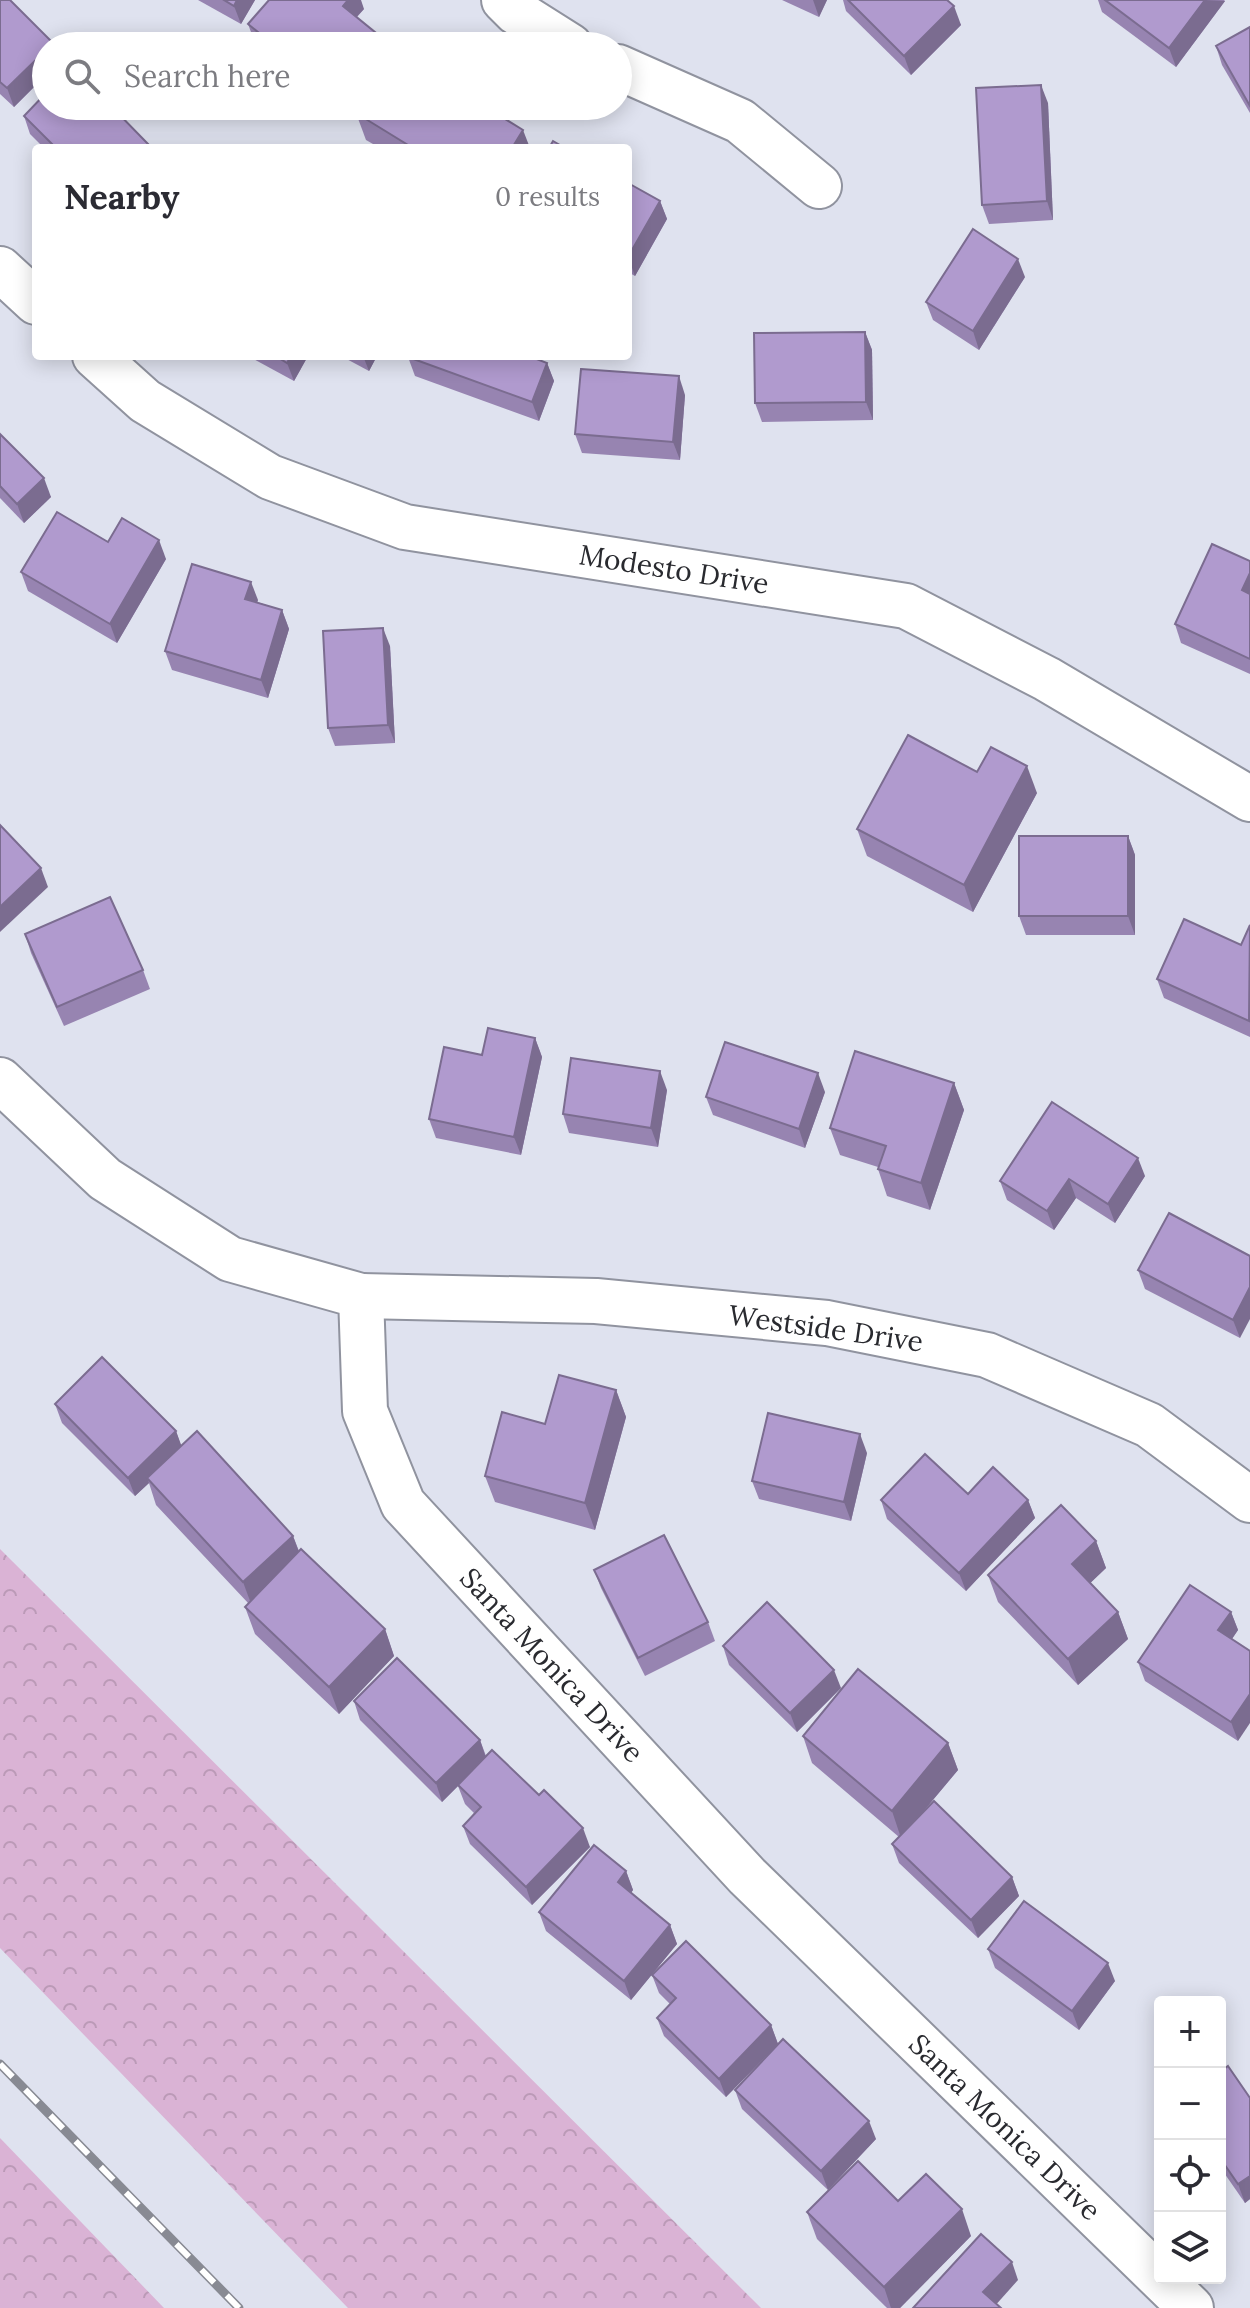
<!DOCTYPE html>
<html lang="en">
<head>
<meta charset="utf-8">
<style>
  :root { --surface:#fff; --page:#f7f7f7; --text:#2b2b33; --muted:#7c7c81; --line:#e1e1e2 }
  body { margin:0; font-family:Lora,serif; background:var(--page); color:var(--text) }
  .controls { position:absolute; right:24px; bottom:24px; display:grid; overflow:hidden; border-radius:8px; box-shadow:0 4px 20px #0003 }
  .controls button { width:72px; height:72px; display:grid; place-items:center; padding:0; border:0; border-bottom:2px solid var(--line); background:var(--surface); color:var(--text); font:40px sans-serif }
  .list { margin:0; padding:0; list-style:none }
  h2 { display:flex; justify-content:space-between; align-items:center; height:104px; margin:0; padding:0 32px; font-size:34px }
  h2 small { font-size:26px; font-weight:400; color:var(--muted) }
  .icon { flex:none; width:44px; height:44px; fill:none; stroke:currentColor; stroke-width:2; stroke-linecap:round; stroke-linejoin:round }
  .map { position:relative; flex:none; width:1250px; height:2308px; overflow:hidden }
  .search { position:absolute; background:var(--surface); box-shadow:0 4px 20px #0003; left:32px; top:32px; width:600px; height:88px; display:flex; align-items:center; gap:20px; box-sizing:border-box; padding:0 28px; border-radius:44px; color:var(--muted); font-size:30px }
  .panel { position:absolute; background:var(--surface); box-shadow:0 4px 20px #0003; left:32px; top:144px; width:600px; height:216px; border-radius:8px }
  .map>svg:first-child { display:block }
  .forest { fill:url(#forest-crowns) }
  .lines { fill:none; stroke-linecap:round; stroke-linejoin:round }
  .minor-casing { stroke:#90939f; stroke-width:48 }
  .minor { stroke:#fff; stroke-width:44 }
  .rail-casing { stroke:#888a93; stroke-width:9 }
  .rail { stroke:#fff; stroke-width:6; stroke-dasharray:18; stroke-linecap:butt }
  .wall { fill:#9784b1 }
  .shaded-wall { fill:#7b6c90 }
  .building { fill:#b09ace; stroke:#7b6c90; stroke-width:2 }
  .labels { text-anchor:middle; stroke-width:7; stroke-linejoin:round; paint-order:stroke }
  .street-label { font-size:28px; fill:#292a2f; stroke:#fff }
</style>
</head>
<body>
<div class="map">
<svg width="1250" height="2308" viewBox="0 0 1250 2308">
  <defs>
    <pattern id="forest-crowns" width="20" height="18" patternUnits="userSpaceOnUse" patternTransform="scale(2)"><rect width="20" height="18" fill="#dab3d5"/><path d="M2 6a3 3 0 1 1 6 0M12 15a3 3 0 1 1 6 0" fill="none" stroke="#bb9ab7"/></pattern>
  </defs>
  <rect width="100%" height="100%" fill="#dfe2ef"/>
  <g class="forest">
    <polygon points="0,1549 761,2308 348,2308 0,1948"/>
    <polygon points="0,2138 164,2308 0,2308"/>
  </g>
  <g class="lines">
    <defs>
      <g id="minor">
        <polyline points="504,0 516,12 570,46"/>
        <polyline points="618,67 740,121 819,186"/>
        <polyline points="0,269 36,302"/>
        <polyline points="95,356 145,401 270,477 405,527 906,606 1047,679 1250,799"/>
        <polyline points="0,1080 105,1179 230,1259 361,1296 365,1411 403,1504 747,1876 1191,2308"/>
        <polyline points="361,1296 596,1301 827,1323 987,1355 1149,1425 1250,1500"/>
      </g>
    </defs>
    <use href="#minor" class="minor-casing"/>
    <use href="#minor" class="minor"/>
    <defs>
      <polyline id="rail" points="0,2064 239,2308"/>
    </defs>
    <use href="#rail" class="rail-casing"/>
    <use href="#rail" class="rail"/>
  </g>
  <g class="wall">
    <polygon points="0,0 53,43 54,46 46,46 46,75 14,107 0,94"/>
    <polygon points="198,0 255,0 241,24"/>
    <polygon points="782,0 827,0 819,17"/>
    <polygon points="843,0 947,0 961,25 911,75 846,11"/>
    <polygon points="1098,0 1224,0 1225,1 1176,67 1102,12"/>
    <polygon points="364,9 357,17 381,37 384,46 259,46 255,43 248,24"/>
    <polygon points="1250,27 1250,113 1222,65 1216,46"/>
    <polygon points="1048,103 1053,220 989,224 982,205"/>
    <polygon points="356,113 530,148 380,148 366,140"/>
    <polygon points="24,116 150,146 151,148 44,148 30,134"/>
    <polygon points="628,183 660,201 667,219 635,276 628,272"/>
    <polygon points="1025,277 979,350 933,320 926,302"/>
    <polygon points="865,332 872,350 873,420 762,422 755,403"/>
    <polygon points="248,356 308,356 294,381"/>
    <polygon points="341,356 377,356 369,371"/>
    <polygon points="408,357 547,363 554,381 539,421 415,376"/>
    <polygon points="685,395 680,460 582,453 575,434"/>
    <polygon points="0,434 51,497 24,523 0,498"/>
    <polygon points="108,542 166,559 117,643 28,591 21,572"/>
    <polygon points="1250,561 1250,674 1181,643 1175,624"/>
    <polygon points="258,600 257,602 282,610 289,629 268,698 172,670 165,651"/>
    <polygon points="390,646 395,743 335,746 328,728"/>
    <polygon points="977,772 1037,793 973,912 867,856 857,829"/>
    <polygon points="1128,836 1135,855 1135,935 1026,935 1019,916"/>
    <polygon points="1250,925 1250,1037 1164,998 1157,979 1241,945"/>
    <polygon points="25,934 143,970 150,989 64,1026 31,953"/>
    <polygon points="535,1038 542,1057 521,1155 436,1138 429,1119 482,1055"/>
    <polygon points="954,1083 964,1110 930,1210 887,1196 878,1169 878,1167 840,1155 830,1128"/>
    <polygon points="667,1090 658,1147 569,1133 563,1114"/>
    <polygon points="825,1092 805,1148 713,1115 706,1097"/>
    <polygon points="1145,1176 1115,1223 1076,1198 1054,1230 1007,1200 1000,1181"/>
    <polygon points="1250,1256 1240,1338 1145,1289 1138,1270"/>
    <polygon points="616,1390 626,1417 595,1530 495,1502 485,1476 545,1424"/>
    <polygon points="55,1404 176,1431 181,1446 293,1536 299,1551 385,1629 394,1656 339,1714 255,1634 245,1607 249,1604 156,1505 149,1483 135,1496 62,1423"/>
    <polygon points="867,1453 851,1521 759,1499 752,1481"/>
    <polygon points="968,1494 1028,1500 1035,1518 966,1591 887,1519 881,1500"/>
    <polygon points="1096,1541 1106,1568 1090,1583 1118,1612 1128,1639 1078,1685 998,1602 988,1575"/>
    <polygon points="594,1570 708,1622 715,1641 645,1676 601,1588"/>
    <polygon points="1231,1612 1238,1630 1232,1639 1238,1741 1145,1681 1138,1662"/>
    <polygon points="723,1646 841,1688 797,1732 729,1665"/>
    <polygon points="354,1701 480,1740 486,1756 590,1847 532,1905 470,1844 463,1826 474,1813 465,1804 458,1786 442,1802 360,1720"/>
    <polygon points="803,1736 948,1743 958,1770 922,1813 1012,1877 1019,1896 978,1938 899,1863 892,1844 899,1837 812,1763"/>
    <polygon points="626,1871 633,1890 631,1893 670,1925 677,1944 631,2000 546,1931 539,1912"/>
    <polygon points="988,1949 1115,1981 1079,2030 995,1968"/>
    <polygon points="652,1975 771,2025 778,2044 726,2097 664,2036 657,2018 670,2004 659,1993"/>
    <polygon points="1220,2072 1250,2098 1250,2199 1245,2203 1220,2167"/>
    <polygon points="735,2090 876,2139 828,2190 742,2109"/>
    <polygon points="898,2201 971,2236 900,2308 887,2308 817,2239 807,2212"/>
  </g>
  <g class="shaded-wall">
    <polygon points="237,0 255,0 241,24 234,6"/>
    <polygon points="348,0 361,0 364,9 350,24 343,6"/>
    <polygon points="813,0 827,0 819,17"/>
    <polygon points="1205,0 1225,1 1176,67 1169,48"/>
    <polygon points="954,6 961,25 911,75 904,56"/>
    <polygon points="381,37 384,46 374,46"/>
    <polygon points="46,50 46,75 14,107 7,88"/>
    <polygon points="1041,85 1048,103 1053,220 1047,201"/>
    <polygon points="523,130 530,148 512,148"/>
    <polygon points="660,201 667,219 635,276 628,257"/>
    <polygon points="1018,259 1025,277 979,350 973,331"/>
    <polygon points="865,332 872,350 873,420 866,402"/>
    <polygon points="291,356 308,356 294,381 287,363"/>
    <polygon points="363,356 377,356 369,371"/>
    <polygon points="547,363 554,381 539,421 532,402"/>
    <polygon points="679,376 685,395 680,460 673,442"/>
    <polygon points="44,478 51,497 24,523 17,504"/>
    <polygon points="159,540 166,559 117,643 110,624"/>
    <polygon points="1250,573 1250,607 1242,590"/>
    <polygon points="251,582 258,600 252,618 245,599"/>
    <polygon points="282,610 289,629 268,698 261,680"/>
    <polygon points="383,628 390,646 395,743 388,725"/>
    <polygon points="1027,766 1037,793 973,912 964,885"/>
    <polygon points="1128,836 1135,855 1135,935 1128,916"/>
    <polygon points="41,868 48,887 0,932 0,907"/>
    <polygon points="535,1038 542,1057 521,1155 514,1137"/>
    <polygon points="660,1071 667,1090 658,1147 651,1128"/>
    <polygon points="818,1073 825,1092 805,1148 799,1129"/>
    <polygon points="954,1083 964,1110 930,1210 921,1183"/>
    <polygon points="1138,1158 1145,1176 1115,1223 1108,1204"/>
    <polygon points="1069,1179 1076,1198 1054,1230 1047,1211"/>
    <polygon points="1250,1287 1250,1319 1240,1338 1233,1320"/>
    <polygon points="616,1390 626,1417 595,1530 585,1503"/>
    <polygon points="176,1431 183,1450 147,1478 149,1483 135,1496 128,1478"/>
    <polygon points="860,1434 867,1453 851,1521 844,1502"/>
    <polygon points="1028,1500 1035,1518 966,1591 959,1573"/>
    <polygon points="293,1536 303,1563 253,1609 243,1582"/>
    <polygon points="1096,1541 1106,1568 1082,1591 1072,1564"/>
    <polygon points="1118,1612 1128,1639 1078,1685 1068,1659"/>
    <polygon points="1231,1612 1238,1630 1225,1649 1218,1630"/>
    <polygon points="385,1629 394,1656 339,1714 329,1687"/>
    <polygon points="834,1670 841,1688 797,1732 790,1713"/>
    <polygon points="1250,1694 1250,1723 1238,1741 1231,1722"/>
    <polygon points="480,1740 486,1758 442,1802 436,1783"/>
    <polygon points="948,1743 958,1770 901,1838 892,1811"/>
    <polygon points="583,1828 590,1847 532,1905 526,1887"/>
    <polygon points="626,1871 633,1890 625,1901 618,1882"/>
    <polygon points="1012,1877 1019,1896 978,1938 971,1920"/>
    <polygon points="670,1925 677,1944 631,2000 624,1981"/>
    <polygon points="1108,1963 1115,1981 1079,2030 1072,2011"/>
    <polygon points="771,2025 778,2044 726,2097 719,2079"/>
    <polygon points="869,2121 876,2139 828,2190 821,2171"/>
    <polygon points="1250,2176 1250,2199 1245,2203 1238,2184"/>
    <polygon points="962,2209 971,2236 900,2308 891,2308 884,2287"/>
    <polygon points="1012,2262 1018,2280 993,2308 983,2292"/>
  </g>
  <g class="building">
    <polygon points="0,0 10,0 53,43 50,46 46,46 46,50 7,88 0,82"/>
    <polygon points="224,0 237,0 234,6"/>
    <polygon points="269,0 348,0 343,6 381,37 374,46 275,46 248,24"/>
    <polygon points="848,0 947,0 954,6 904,56"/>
    <polygon points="1105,0 1205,0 1169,48"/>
    <polygon points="1250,27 1250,106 1216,46"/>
    <polygon points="1041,85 1047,201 982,205 976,88"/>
    <polygon points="46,93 46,106 111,106 150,146 148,148 56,148 24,116"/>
    <polygon points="360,106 484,106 523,130 512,148 413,148 356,113"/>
    <polygon points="553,141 565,148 549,148"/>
    <polygon points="628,183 660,201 628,257"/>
    <polygon points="973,229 1018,259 973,331 926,302"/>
    <polygon points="865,332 866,402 755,403 754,333"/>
    <polygon points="276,356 291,356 287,363"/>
    <polygon points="409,356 529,356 547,363 532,402 408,357"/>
    <polygon points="581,369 679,376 673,442 575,434"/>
    <polygon points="0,434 44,478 17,504 0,486"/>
    <polygon points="57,512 108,542 122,518 159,540 110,624 21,572"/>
    <polygon points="1212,544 1250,561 1250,573 1242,590 1250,594 1250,659 1175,624"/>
    <polygon points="192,564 251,582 245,599 282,610 261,680 165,651"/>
    <polygon points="383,628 388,725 328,728 323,631"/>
    <polygon points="908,735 977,772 991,747 1027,766 964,885 857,829"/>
    <polygon points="0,825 41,868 0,907"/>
    <rect x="1019" y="836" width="109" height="80"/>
    <polygon points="110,897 143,970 57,1007 25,934"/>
    <polygon points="1184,919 1241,945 1250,925 1249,1021 1157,979"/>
    <polygon points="488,1028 535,1038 514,1137 429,1119 444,1047 482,1055"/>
    <polygon points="725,1042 818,1073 799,1129 706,1097"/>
    <polygon points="855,1051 954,1083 921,1183 878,1169 886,1146 830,1128"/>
    <polygon points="571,1058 660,1071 651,1128 563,1114"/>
    <polygon points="1052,1102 1138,1158 1108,1204 1069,1179 1047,1211 1000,1181"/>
    <polygon points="1169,1213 1250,1256 1250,1287 1233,1320 1138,1270"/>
    <polygon points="102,1357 176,1431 128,1478 55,1404"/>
    <polygon points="559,1375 616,1390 585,1503 485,1476 502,1412 545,1424"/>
    <polygon points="768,1413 860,1434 844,1502 752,1481"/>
    <polygon points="197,1431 293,1536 243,1582 147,1478"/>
    <polygon points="925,1454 968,1494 993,1467 1028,1500 959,1573 881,1500"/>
    <polygon points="1061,1505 1096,1541 1072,1564 1118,1612 1068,1659 988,1575"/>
    <polygon points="664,1535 708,1622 638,1658 594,1570"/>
    <polygon points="301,1549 385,1629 329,1687 245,1607"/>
    <polygon points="1190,1585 1231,1612 1218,1630 1250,1651 1250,1694 1231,1722 1138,1662"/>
    <polygon points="767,1602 834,1670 790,1713 723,1646"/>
    <polygon points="397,1658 480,1740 436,1783 354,1701"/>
    <polygon points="858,1669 948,1743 892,1811 803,1736"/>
    <polygon points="492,1750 539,1795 544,1790 583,1828 526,1887 463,1826 481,1807 458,1785"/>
    <polygon points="934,1801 1012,1877 971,1920 892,1844"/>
    <polygon points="594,1845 626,1871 618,1882 670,1925 624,1981 539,1912"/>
    <polygon points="1024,1901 1108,1963 1072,2011 988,1949"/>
    <polygon points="686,1941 771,2025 719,2079 657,2018 676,1998 652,1975"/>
    <polygon points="783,2039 869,2121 821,2171 735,2090"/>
    <polygon points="1228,2066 1250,2098 1250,2176 1238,2184 1220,2158 1220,2072"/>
    <polygon points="858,2161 898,2201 926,2174 962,2209 884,2287 807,2212"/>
    <polygon points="981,2234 1012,2262 983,2292 1001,2308 913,2308"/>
  </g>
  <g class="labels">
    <g class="street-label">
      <text transform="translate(674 569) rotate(9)" y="10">Modesto Drive</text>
      <text transform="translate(826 1328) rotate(8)" y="10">Westside Drive</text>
      <text transform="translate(552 1665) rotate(47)" y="10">Santa Monica Drive</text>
      <text transform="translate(1005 2127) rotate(44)" y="10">Santa Monica Drive</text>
    </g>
  </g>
</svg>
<div class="controls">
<button>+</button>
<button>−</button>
<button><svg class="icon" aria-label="locate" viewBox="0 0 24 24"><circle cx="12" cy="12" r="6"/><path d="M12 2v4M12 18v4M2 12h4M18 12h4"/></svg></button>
<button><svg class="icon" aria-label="layers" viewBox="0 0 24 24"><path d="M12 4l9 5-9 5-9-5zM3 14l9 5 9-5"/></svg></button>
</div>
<div class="search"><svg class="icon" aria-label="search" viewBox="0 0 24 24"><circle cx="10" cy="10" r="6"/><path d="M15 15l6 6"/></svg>Search here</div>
<section class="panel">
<h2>Nearby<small>0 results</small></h2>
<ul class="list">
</ul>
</section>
</div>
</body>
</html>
